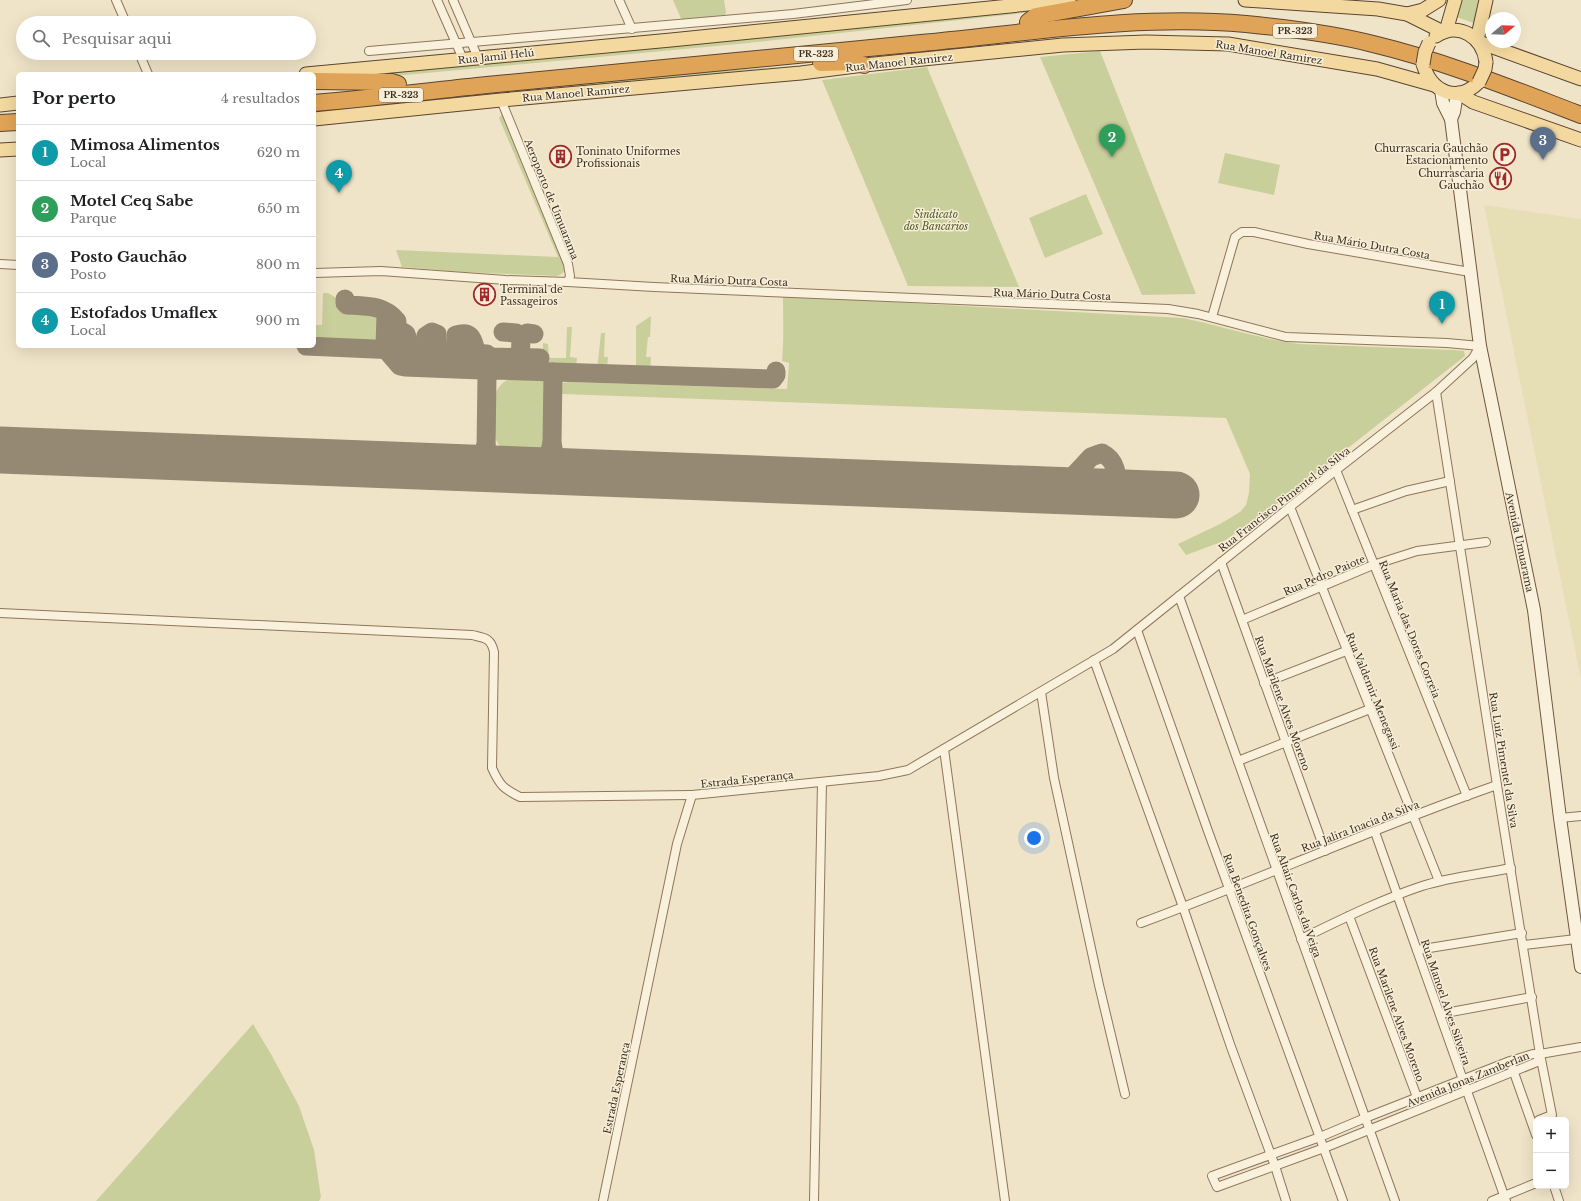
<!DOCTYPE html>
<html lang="pt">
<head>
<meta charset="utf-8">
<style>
  :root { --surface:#fff; --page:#f2f2f2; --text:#202124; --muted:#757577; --line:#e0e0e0; --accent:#0f766e }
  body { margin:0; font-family:"Libre Baskerville",serif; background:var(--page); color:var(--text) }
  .controls { position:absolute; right:12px; bottom:12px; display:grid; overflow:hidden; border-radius:6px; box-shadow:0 4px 16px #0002 }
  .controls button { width:36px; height:36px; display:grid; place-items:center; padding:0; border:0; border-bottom:1px solid var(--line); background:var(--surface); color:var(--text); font:20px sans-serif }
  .compass { position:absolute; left:1485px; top:12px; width:36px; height:36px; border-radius:50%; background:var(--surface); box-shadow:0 4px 16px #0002; rotate:71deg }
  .you { position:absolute; left:1034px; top:838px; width:14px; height:14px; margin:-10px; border:3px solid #fff; border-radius:50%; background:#1a73e8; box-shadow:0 0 0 6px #1a73e833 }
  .badge { display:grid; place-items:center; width:26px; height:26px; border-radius:50%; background:var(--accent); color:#fff; font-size:13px; font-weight:700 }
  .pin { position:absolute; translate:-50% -33px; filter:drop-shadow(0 1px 2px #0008) }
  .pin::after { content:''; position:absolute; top:21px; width:14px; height:12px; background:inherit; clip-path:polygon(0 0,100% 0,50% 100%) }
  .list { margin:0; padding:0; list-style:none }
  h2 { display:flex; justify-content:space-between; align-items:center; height:52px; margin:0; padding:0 16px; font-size:17px }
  h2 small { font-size:13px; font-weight:400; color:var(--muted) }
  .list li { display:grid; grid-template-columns:26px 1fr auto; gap:12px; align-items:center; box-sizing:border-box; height:56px; padding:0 16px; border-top:1px solid var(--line) }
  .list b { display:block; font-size:15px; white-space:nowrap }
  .list p { margin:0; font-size:13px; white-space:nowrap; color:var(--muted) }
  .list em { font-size:13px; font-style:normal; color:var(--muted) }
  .icon { flex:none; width:22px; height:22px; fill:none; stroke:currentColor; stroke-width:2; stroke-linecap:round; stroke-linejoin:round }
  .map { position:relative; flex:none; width:1581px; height:1201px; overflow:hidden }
  .search { position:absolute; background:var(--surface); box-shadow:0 4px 16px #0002; left:16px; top:16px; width:300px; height:44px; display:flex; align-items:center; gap:10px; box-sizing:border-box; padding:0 14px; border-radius:22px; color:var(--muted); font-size:15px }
  .panel { position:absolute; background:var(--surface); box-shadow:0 4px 16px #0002; left:16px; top:72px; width:300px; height:276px; border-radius:6px }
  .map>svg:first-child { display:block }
  .farmland { fill:#e6deb5 }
  .green { fill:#c9cf9b }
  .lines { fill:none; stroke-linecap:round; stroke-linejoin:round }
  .taxiway { stroke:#968974; stroke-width:19 }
  .runway { stroke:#968974; stroke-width:47 }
  .street-casing { stroke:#8d765c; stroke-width:10 }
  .secondary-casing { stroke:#6f573f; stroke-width:14 }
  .primary-casing { stroke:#5b4430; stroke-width:15 }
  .highway-casing { stroke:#5b4430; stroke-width:18 }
  .street { stroke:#faf1dc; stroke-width:8 }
  .secondary { stroke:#faf1dc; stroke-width:12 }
  .primary { stroke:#f3d9a0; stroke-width:13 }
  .highway { stroke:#e0a458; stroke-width:16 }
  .primary-bridge-casing { stroke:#5b4430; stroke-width:15; stroke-linecap:butt }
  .primary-bridge { stroke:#f3d9a0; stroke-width:13 }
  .labels { text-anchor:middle; stroke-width:3; stroke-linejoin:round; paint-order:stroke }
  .shield { fill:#f7eed8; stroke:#756857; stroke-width:1 }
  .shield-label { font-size:9px; font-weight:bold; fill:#3d2e20 }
  .street-label { font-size:10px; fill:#3d2e20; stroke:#f7eed8 }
  .poi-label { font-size:10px; fill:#3d2e20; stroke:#f7eed8; text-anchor:end }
  .park-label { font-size:10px; font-style:italic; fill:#4d5a26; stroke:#f7eed8 }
</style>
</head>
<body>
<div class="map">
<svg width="1581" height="1201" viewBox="0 0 1581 1201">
  <rect width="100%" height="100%" fill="#f0e4c8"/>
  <polygon class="farmland" points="1484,205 1581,219 1581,679"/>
  <g class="green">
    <polygon points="673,0 724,0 726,12 725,15 682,21"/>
    <polygon points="1457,0 1480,0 1474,23 1453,16"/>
    <polygon points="1044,7 1033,12 738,44 405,75 367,78 365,72"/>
    <polygon points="1100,51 1196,294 1142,295 1040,57"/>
    <polygon points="810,65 833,65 314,115 314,109 662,75"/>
    <polygon points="927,67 1019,287 908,286 822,80"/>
    <path d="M503 113 566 262C565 270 565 273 557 276L461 272 402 267 396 250 558 257 499 118Z"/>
    <polygon points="1225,153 1280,165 1274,195 1218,183"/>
    <polygon points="1086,194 1103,234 1045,258 1029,218"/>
    <polygon points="323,293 328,293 337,298 337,309 379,312 382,319 381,343 314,340 314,325 322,325"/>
    <path d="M783 296 1183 318C1222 326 1260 339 1299 344L1454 350 1464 351 1465 356 1260 517 1224 541 1186 555 1178 544 1220 524 1240 512 1246 505 1249 493 1250 474 1226 418 562 394 559 392V387L560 383 569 382 787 389 789 363 782 361C784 339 783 318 783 296Z"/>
    <polygon points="651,316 650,337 648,337 646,357 651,357 650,372 636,371 636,326"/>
    <polygon points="567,327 572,327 570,357 577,358 576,368 542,368 543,343 548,344 549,358 566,358"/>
    <polygon points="601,333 605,333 604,357 608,357 607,370 597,370"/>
    <path d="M514 377 548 378 546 455C533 455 513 458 503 449 501 447 498 444 497 442 492 433 493 399 497 390 501 383 507 379 514 377Z"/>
    <polygon points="253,1024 271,1054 299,1106 314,1150 321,1197 319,1201 96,1201"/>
  </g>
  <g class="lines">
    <g class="taxiway">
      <path d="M345 299V303L347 305C367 306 384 305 397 321"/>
      <polyline points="386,316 385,345 388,352 400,366 405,367 481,370 485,372 487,375 486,450 494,463 502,468 509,470"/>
      <polyline points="397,332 401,331 406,334 408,340 405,345"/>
      <polyline points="503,332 516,333 521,337"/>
      <polyline points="306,346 487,354 491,357 540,358"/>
      <polyline points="428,346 426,341 426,336 432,332 437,334 436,358 434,363"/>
      <path d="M449 363 451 356 455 353 456 335C472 330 473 340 476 351"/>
      <polyline points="471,369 476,365 483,364 488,366 487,375 489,372 496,370 773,379 776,375 776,371"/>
      <polyline points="520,369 521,337 527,333 534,334"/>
      <polyline points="553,372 552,443 555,458 565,472"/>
      <path d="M463 468C476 463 482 458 486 445"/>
      <polyline points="535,471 548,458 552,443"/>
      <path d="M1052 491 1063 487 1091 457 1102 453C1118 461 1117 477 1117 493"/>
    </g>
    <polyline class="runway" points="0,450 1176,495"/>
    <defs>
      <g id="street">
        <polyline points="116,0 126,23"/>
        <polyline points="437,0 463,59"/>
        <polyline points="453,0 478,58"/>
        <polyline points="619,0 632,29"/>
        <polyline points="369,51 793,14 907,0"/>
        <polyline points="139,53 148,74"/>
        <polyline points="0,264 18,265"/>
        <polyline points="314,273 381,271 506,280 568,282 570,276 568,264 501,100"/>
        <polyline points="568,282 654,287 1168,309 1198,314 1286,337 1447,343 1480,346 1473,358 1436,392 1336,470 1113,649 908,770 879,776 692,795 677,844 603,1201"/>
        <polyline points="1212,317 1235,237 1242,232 1254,232 1308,244 1470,272"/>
        <polyline points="1436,392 1497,785 1540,1054 1552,1115 1539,1120"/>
        <polyline points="1336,470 1467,796"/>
        <polyline points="1290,507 1439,881"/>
        <polyline points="1352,510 1406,491 1450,481"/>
        <polyline points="1221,562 1325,851"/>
        <polyline points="1179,596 1395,1201"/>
        <path d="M0 613 472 635C485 638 491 638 494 652L492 768C500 786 504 789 520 797L692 795"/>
        <polyline points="1242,620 1373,565 1417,551 1486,542"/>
        <polyline points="1137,630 1208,831 1343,1201"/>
        <polyline points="1094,660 1183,907 1231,1047 1275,1166 1286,1201"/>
        <polyline points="1264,683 1346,651"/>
        <polyline points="1041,692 1054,778 1099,985 1125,1094"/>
        <polyline points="944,749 1005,1201"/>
        <polyline points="1238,761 1370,709"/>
        <polyline points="1560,818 1581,816"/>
        <polyline points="1375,832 1506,1201"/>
        <polyline points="1349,916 1417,1097"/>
        <path d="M1141 923C1260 879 1376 827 1497 785"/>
        <path d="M1301 939C1340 920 1380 900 1422 886 1450 877 1482 874 1511 868"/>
        <polyline points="1524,945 1576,939"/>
        <polyline points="1417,950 1522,933"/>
        <polyline points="1440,1014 1532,997"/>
        <polyline points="1540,1054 1537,1062 1324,1148 1217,1187 1212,1176 1320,1137 1365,1118 1510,1061 1533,1054 1540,1054 1581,1047"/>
        <polyline points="1512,1067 1536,1135"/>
        <polyline points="1554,1186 1559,1201"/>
        <polyline points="814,1201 822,782"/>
        <polyline points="1492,1201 1536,1183"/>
      </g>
      <g id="secondary">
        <polyline points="1441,90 1443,103 1451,119 1480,346 1534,610 1560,818 1581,967"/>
        <polyline points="1451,119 1454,112 1457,93"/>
      </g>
      <g id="primary">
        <polyline points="1245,0 1378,9 1407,14 1443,32"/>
        <polyline points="1407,14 1423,10 1439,0"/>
        <polyline points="1446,31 1455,0"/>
        <path d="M1436 36C1459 21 1483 37 1486 62"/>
        <polyline points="1477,40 1486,0"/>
        <polyline points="1479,42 1581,79"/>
        <path d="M1423 64C1431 92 1457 104 1479 82"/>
        <polyline points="306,74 671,40 1069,0"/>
        <polyline points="1459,93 1473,102 1581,140"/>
        <polyline points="0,105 18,103"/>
        <polyline points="314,119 501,100 801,73 864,65 1063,45 1146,42 1228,44 1377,69 1434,85"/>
        <polyline points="0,150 18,149"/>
      </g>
      <g id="highway">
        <polyline points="1028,22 1036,16 1124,0"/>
        <polyline points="821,63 855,62 864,65"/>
        <polyline points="314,81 392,82 398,84"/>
        <path d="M314 103C372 98 430 91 487 85 629 70 770 58 911 44 1023 34 1134 14 1246 24 1287 28 1334 34 1373 44 1444 61 1513 89 1581 115"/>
        <polyline points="0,123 18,122"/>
      </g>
    </defs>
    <use href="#street" class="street-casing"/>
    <use href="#secondary" class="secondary-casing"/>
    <use href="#primary" class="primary-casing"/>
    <use href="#highway" class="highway-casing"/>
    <use href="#street" class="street"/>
    <use href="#secondary" class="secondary"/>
    <use href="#primary" class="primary"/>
    <use href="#highway" class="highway"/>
    <defs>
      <g id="primary-bridge">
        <polyline points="1423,64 1425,52 1429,43"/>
        <polyline points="1479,82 1485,69 1486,62"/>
      </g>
    </defs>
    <use href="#primary-bridge" class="primary-bridge-casing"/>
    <use href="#primary-bridge" class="primary-bridge"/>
  </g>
  <defs>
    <symbol id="parking-ring" viewBox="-11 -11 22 22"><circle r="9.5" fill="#f7eed8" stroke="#9e2a2b" stroke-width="1.5"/><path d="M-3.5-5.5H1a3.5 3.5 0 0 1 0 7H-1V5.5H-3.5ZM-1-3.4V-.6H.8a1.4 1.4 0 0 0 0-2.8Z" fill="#9e2a2b"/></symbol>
    <symbol id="building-ring" viewBox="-11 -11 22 22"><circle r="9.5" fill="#f7eed8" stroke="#9e2a2b" stroke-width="1.5"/><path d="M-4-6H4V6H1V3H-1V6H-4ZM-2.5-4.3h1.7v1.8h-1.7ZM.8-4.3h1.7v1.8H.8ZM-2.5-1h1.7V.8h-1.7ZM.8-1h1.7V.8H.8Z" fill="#9e2a2b"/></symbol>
    <symbol id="restaurant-ring" viewBox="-11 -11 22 22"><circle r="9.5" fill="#f7eed8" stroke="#9e2a2b" stroke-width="1.5"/><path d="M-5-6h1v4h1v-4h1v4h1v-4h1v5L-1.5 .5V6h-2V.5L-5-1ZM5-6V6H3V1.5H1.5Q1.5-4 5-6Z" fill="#9e2a2b"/></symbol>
  </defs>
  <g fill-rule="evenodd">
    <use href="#parking-ring" x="1492" y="142" width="25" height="25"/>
    <use href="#building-ring" x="548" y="144" width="25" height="25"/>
    <use href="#restaurant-ring" x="1488" y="166" width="25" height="25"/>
    <use href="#building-ring" x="472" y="282" width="25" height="25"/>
  </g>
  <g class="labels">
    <g class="shield">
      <rect x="1273" y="24" width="44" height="14" rx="3"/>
      <rect x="794" y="47" width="44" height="14" rx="3"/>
      <rect x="379" y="88" width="44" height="14" rx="3"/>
    </g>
    <g class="shield-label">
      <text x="1295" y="34">PR-323</text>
      <text x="816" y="57">PR-323</text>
      <text x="401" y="98">PR-323</text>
    </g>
    <g class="street-label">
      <text transform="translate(1269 52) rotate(9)" y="4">Rua Manoel Ramirez</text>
      <text transform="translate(496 56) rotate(-6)" y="4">Rua Jamil Helú</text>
      <text transform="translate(899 62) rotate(-6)" y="4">Rua Manoel Ramirez</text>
      <text transform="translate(576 93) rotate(-5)" y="4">Rua Manoel Ramirez</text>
      <text transform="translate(552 199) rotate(68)" y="4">Aeroporto de Umuarama</text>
      <text transform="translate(1372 245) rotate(10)" y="4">Rua Mário Dutra Costa</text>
      <text transform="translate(729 280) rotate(2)" y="4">Rua Mário Dutra Costa</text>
      <text transform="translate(1052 294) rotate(2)" y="4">Rua Mário Dutra Costa</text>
      <text transform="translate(1284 499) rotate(-38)" y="4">Rua Francisco Pimentel da Silva</text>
      <text transform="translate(1520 542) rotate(78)" y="4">Avenida Umuarama</text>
      <text transform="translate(1324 575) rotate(-23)" y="4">Rua Pedro Paiote</text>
      <text transform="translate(1410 629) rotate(68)" y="4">Rua Maria das Dores Correia</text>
      <text transform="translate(1373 691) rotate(68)" y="4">Rua Valdemir Menegassi</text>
      <text transform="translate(1283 703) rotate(70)" y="4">Rua Marilene Alves Moreno</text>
      <text transform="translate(1504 760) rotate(81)" y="4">Rua Luiz Pimentel da Silva</text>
      <text transform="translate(747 779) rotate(-6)" y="4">Estrada Esperança</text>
      <text transform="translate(1360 826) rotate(-21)" y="4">Rua Jalira Inacia da Silva</text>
      <text transform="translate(1296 895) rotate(70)" y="4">Rua Altair Carlos da Veiga</text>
      <text transform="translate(1248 912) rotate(70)" y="4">Rua Benedita Gonçalves</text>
      <text transform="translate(1446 1002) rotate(71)" y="4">Rua Manoel Alves Silveira</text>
      <text transform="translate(1397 1014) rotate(70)" y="4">Rua Marilene Alves Moreno</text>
      <text transform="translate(1468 1079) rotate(-22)" y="4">Avenida Jonas Zamberlan</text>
      <text transform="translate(616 1088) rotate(-78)" y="4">Estrada Esperança</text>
    </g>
    <g class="poi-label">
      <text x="1488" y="152">Churrascaria Gauchão<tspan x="1488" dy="12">Estacionamento</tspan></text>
      <text x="576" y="155" text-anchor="start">Toninato Uniformes<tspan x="576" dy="12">Profissionais</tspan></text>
      <text x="1484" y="177">Churrascaria<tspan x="1484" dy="12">Gauchão</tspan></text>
      <text x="500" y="293" text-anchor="start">Terminal de<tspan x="500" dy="12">Passageiros</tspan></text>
    </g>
    <g class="park-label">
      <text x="936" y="218">Sindicato<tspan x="936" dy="12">dos Bancários</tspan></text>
    </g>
  </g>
</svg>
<div class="controls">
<button>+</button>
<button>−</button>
</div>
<svg class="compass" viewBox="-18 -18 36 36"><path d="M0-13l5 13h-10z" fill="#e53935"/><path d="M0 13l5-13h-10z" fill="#757577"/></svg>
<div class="you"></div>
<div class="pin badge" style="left:1442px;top:324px;background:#0f9aa8">1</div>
<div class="pin badge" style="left:1112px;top:157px;background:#2e9e5b">2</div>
<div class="pin badge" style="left:1543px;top:160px;background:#5c6f8a">3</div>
<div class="pin badge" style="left:339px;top:193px;background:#0f9aa8">4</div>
<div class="search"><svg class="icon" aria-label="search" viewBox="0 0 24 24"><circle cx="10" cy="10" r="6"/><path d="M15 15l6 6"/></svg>Pesquisar aqui</div>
<section class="panel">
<h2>Por perto<small>4 resultados</small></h2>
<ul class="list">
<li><span class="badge" style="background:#0f9aa8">1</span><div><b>Mimosa Alimentos</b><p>Local</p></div><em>620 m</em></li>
<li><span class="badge" style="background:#2e9e5b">2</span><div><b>Motel Ceq Sabe</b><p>Parque</p></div><em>650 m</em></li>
<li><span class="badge" style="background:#5c6f8a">3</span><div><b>Posto Gauchão</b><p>Posto</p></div><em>800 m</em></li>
<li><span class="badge" style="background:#0f9aa8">4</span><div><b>Estofados Umaflex</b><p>Local</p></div><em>900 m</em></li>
</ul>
</section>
</div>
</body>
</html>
